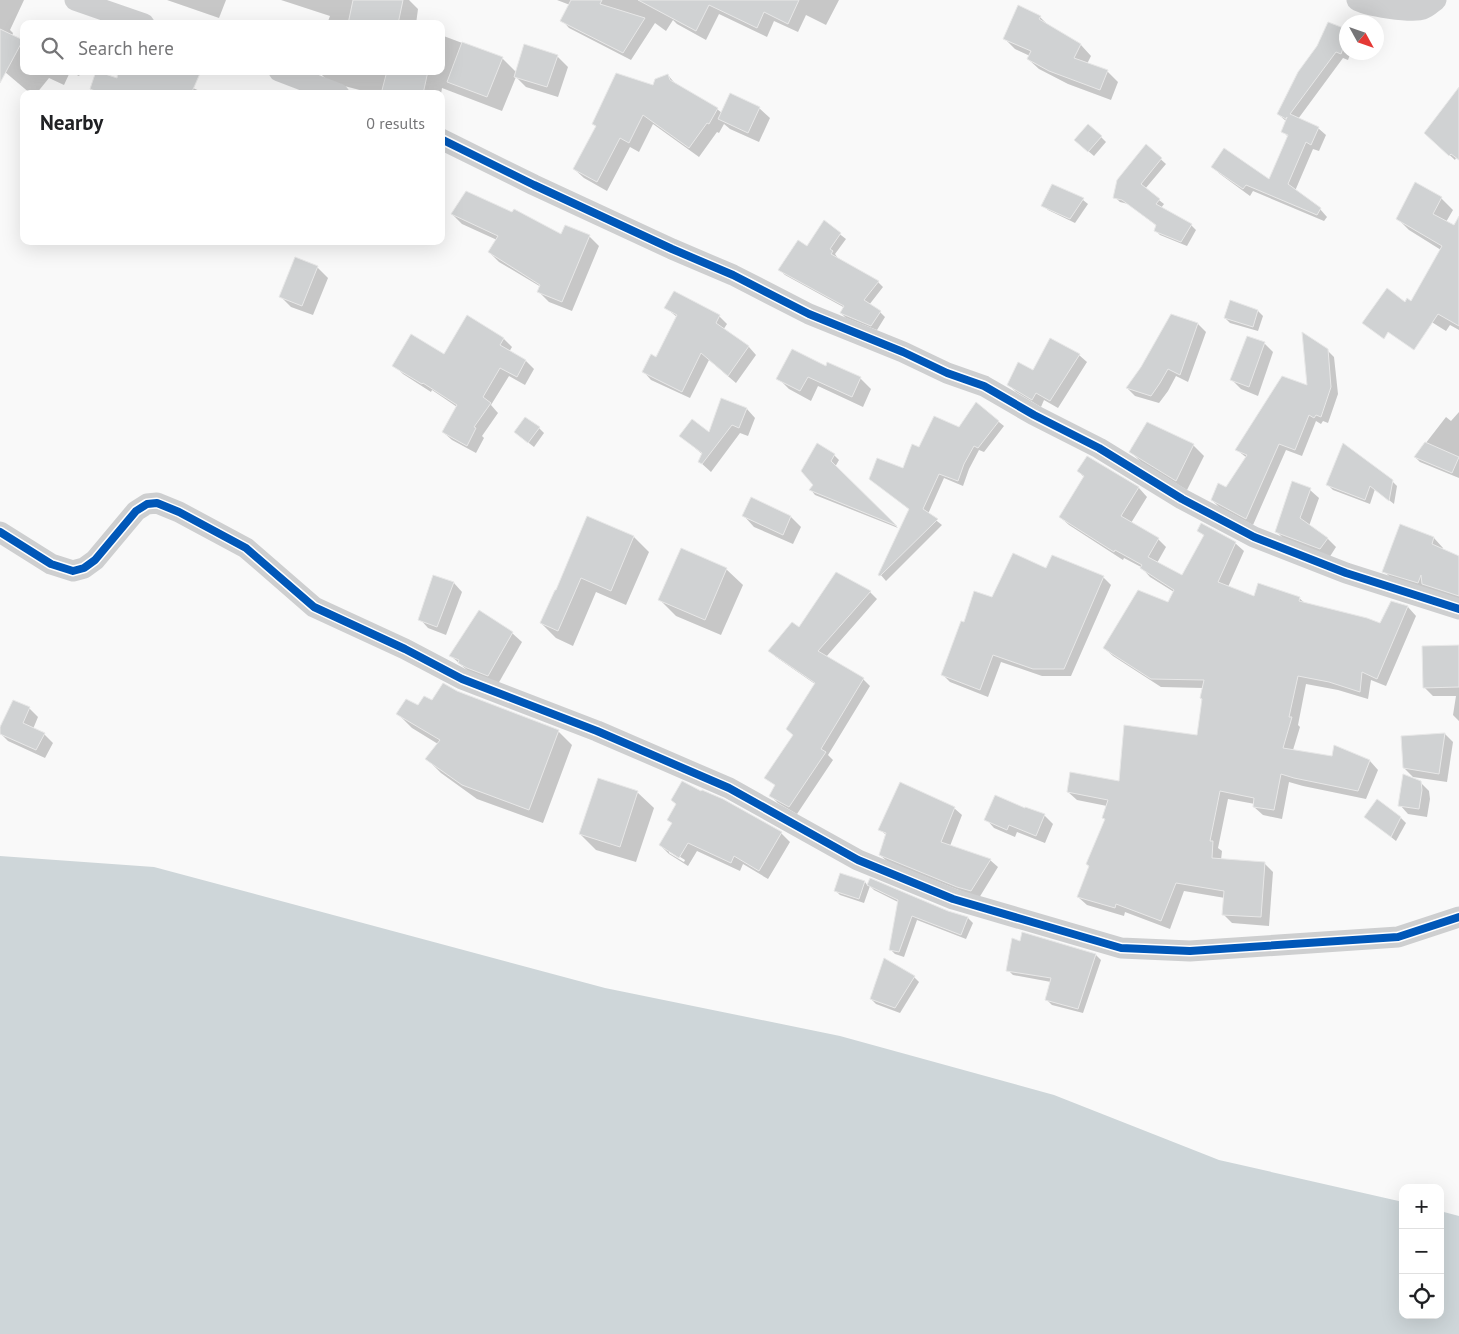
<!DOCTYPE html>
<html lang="en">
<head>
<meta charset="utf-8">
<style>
  :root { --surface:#fff; --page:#f2f2f2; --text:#202124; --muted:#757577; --line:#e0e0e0 }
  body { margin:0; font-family:"PT Sans",sans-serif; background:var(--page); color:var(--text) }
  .controls { position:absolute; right:15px; bottom:15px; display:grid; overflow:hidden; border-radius:10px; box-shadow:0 5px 20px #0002 }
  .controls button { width:45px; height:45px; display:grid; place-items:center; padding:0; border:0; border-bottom:1px solid var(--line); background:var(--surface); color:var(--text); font:25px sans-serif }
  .compass { position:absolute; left:1339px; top:15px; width:45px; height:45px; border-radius:50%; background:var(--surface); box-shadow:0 5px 20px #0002; rotate:130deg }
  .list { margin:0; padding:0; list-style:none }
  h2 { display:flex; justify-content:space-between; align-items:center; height:65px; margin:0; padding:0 20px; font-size:21px }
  h2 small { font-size:16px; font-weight:400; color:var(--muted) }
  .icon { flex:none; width:28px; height:28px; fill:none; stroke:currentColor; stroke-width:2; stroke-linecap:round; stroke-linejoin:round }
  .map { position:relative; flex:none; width:1459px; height:1334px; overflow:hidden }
  .search { position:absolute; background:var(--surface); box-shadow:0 5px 20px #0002; left:20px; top:20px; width:425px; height:55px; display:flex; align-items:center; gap:12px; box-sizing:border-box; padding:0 18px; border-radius:10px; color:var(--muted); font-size:19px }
  .panel { position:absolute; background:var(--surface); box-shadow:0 5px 20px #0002; left:20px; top:90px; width:425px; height:155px; border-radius:10px }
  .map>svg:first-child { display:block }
  .water { fill:#ced6d9 }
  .shadow { fill:#0003; fill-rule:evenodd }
  .building { fill:#d0d2d3; stroke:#e8e8e8 }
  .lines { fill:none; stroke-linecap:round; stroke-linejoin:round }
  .street { stroke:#cecfd0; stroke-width:21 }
  .cycleway-casing { stroke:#fff; stroke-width:11 }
  .cycleway { stroke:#0057b8; stroke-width:8 }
</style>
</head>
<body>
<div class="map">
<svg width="1459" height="1334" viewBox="0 0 1459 1334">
  <rect width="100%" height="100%" fill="#f9f9f9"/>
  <polygon class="water" points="0,856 154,867 605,988 840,1036 1054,1095 1219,1160 1403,1202 1403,1315 1440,1315 1440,1211 1459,1216 1459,1334 0,1334"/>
  <g class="shadow">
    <polygon points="0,0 24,0 10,30 13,33 12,36 24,42 24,71 82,71 79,76 70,72 64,85 49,78 36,94 31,94 5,72 0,67"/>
    <polygon points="167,0 226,0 219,18"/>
    <polygon points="281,0 409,0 418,9 416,24 327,24 330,16"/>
    <polygon points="557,0 839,0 826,25 806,15 798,32 774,21 767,37 719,14 706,40 677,24 673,20 666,31 655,23 631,60 569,28 562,20 570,5"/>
    <polygon points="1040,17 1051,28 1081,45 1091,56 1087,64 1107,71 1118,82 1111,100 1068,84 1039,69 1028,59 1030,56 1015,49 1004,38"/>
    <polygon points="1329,23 1346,31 1346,52 1351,52 1348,60 1343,58 1298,119 1318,128 1326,135 1319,151 1313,149 1295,191 1320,209 1327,217 1324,221 1253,191 1250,196 1220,174 1213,167 1269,181 1288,137 1283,131 1287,122 1278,114 1318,47"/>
    <polygon points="441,35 502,58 516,72 557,56 568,67 558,97 526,87 516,77 502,111 442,88 441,94 375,94 329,82 318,71 441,71"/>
    <polygon points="668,75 677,86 717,109 722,113 759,108 770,118 759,142 730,129 724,124 719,133 717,132 699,157 653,124 639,152 630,147 607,191 584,178 574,169 653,86"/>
    <polygon points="181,83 207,94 96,94 91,88"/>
    <polygon points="1459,89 1459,160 1456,158 1455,160 1431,138"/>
    <polygon points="1101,137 1106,142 1094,156 1081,145"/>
    <polygon points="1146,146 1166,164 1145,189 1164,204 1161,208 1191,225 1196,230 1187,246 1160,235 1155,230 1157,226 1128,204 1120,202 1115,197"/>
    <polygon points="1053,185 1083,200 1088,204 1075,223 1048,210 1043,205"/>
    <polygon points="1441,198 1453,210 1446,222 1459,229 1459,330 1450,325 1446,331 1422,316 1441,250 1409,230 1398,219"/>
    <polygon points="452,214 562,236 589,236 599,246 572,311 549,302 539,292 541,287 499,262 489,252 497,240 462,224"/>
    <polygon points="824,222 846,239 835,254 837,257 836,258 878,282 883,287 869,305 880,312 885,317 877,330 846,318 841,313 845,308 785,275 780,270 807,248"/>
    <polygon points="317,267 328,278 313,315 291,307 281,297"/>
    <polygon points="666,308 719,316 727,324 723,330 749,347 756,355 736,383 709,360 690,398 651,380 644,372 657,359 677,317"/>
    <polygon points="1258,311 1263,316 1258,331 1230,323 1225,318"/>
    <polygon points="1172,316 1198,324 1206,332 1188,382 1176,376 1168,391 1159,403 1135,396 1127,388 1142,368"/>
    <polygon points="504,339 512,347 509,352 526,361 534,369 525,385 509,376 491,405 498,413 482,436 484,438 476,453 452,440 443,432 457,407 432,390 431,392 403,374 394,365 445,356"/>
    <polygon points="1264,343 1273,352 1258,396 1241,389 1232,380"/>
    <polygon points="1327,350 1334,357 1338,394 1328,423 1323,421 1321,424 1316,421 1302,456 1286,450 1253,525 1219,507 1212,500 1226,488 1247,458 1237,450 1308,387"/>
    <polygon points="1079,355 1087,362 1058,408 1044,400 1041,407 1016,392 1008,384 1033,371"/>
    <polygon points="826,368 860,378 871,389 863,407 818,386 811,401 789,389 778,378"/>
    <polygon points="722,400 747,409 755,418 748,436 740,433 711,472 700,462 702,454 681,436 710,434"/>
    <polygon points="976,404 1004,426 984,452 979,450 969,469 963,486 944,478 928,514 942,525 886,581 880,574 910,510 870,479 904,469 920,448 959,428"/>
    <polygon points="1459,412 1459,478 1420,462 1415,457 1446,417 1451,421"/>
    <polygon points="539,428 544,433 534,447 515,432"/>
    <polygon points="1193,445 1204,456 1187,490 1141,462 1131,452"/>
    <polygon points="834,455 839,460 835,467 898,528 815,495 811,490"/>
    <polygon points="1088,458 1139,488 1147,497 1131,523 1158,539 1166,547 1157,563 1183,576 1204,536 1199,530 1235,543 1244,551 1228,587 1255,597 1299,598 1306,604 1381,625 1392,602 1408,607 1416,616 1386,686 1371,680 1368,699 1338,690 1306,684 1298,725 1300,727 1293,750 1333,757 1335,747 1370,761 1378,770 1366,799 1303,786 1289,782 1282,819 1263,815 1254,807 1255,804 1228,799 1218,848 1222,851 1221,860 1264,863 1273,872 1269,926 1232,923 1224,915 1225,898 1184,891 1170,929 1125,912 1124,916 1087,905 1078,897 1105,820 1103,818 1107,806 1077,800 1068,792 1121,783 1198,736 1203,688 1161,687 1113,656 1104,648 1168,604 1174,592 1150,577 1141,567 1124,558 1123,560 1069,525 1060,517 1085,478 1078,471"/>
    <polygon points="1392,481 1397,486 1394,504 1375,489 1370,504 1333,490 1328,485"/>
    <polygon points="1310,490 1319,498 1309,526 1328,539 1336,547 1329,558 1285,540 1276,531"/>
    <polygon points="744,516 791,517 801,527 793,544 754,527"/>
    <polygon points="634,537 649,552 626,605 596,592 573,646 556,638 541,623 556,591"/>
    <polygon points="1434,538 1443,548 1442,550 1459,558 1459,602 1394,581 1384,571"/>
    <polygon points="726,569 743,585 721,635 676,616 660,600"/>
    <polygon points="1047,570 1103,577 1111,585 1071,676 1042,676 1001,662 988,697 950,682 942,674 965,624 993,598"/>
    <polygon points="454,583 462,592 446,635 428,628 420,619"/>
    <polygon points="870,592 877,599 826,657 863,679 870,686 828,755 833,760 797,814 778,803 771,796 776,786 766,777 794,735 815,684 776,657 770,651 799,628"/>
    <polygon points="479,612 512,633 522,642 498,684 468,671 451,656"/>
    <polygon points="1459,657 1459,721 1453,715 1456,696 1433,696 1424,687"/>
    <polygon points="457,692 558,731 572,745 543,823 477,799 441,773 427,759 438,744 412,728 398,714"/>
    <polygon points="13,701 30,709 38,717 33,729 44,734 53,743 45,758 8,741 0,733 0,730"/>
    <polygon points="1445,734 1453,742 1447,782 1413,777 1404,768"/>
    <polygon points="1420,782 1429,791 1430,799 1427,817 1408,814 1400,805"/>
    <polygon points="637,792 654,808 636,862 596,850 580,834"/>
    <path d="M702 793 723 800 781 833 790 842 768 879 743 864 740 871 697 851 688 866 669 854 660 845 673 824 669 820 677 805ZM669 850 685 860 684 862 669 853Z"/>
    <polygon points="954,808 962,815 950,846 990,860 998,867 979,898 888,862 880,855 887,836 880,829"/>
    <polygon points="1026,808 1045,816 1053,824 1045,843 1017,832 1015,837 994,828 986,819"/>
    <polygon points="1366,817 1401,818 1406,823 1396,841"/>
    <polygon points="871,880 948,912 968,918 973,923 966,939 917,920 904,957 895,954 890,949 898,902 874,890 870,886 864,903 840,895 835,890 865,882 868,886"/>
    <polygon points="1021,943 1096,955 1101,960 1083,1013 1052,1005 1047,1000 1051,982 1013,975 1008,970"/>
    <polygon points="914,977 919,982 900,1013 876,1004 871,999"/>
  </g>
  <g class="building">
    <polygon points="353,0 403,0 398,24 348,24"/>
    <polygon points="571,0 602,0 600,4 645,18 623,53 560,21"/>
    <polygon points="638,0 799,0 788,24 764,12 757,28 709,5 696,31"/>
    <polygon points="1018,5 1041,16 1039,19 1081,44 1074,58 1108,70 1100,90 1049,71 1027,59 1031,51 1003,39"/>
    <polygon points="1328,22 1346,29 1346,40 1341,54 1336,52 1290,114 1319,127 1311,145 1306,142 1288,184 1321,208 1317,215 1246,185 1243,189 1211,167 1224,148 1269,179 1288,135 1281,132 1287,117 1286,119 1277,114 1298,72 1317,46"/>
    <polygon points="0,29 23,40 0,83"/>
    <polygon points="462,42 503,57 487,97 447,82"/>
    <polygon points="524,44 558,55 547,87 514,77"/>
    <polygon points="96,71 117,78 118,71 201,71 191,94 103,94 90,89"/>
    <polygon points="387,71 428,71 423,94 381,94"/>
    <polygon points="616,73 653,85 655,79 668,74 670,80 718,108 709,124 707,123 689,148 643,115 629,143 620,138 597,182 573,169 596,126 592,124"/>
    <polygon points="1459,87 1459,160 1451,154 1449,156 1424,133"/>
    <polygon points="730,93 760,107 748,133 718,119"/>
    <polygon points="1088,124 1102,136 1088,152 1074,140"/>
    <polygon points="1146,144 1162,158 1141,184 1160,199 1156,204 1192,224 1181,242 1154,231 1156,225 1122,200 1113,198 1117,180"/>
    <polygon points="1415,182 1442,197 1433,214 1454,225 1459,216 1459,326 1438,314 1414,350 1388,332 1384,339 1362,323 1387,288 1405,302 1407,298 1411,301 1442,246 1396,219"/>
    <polygon points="1052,184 1084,198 1070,219 1041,206"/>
    <polygon points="466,191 512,212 514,209 561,234 565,225 590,235 562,302 537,292 540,285 488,252 498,236 451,214"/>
    <polygon points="824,220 841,233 830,249 833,251 831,254 879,281 864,300 881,311 871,326 840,313 844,306 778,270 798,240 807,246"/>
    <polygon points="295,257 318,266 302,306 279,297"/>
    <polygon points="674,291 720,315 716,323 749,346 728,376 701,353 682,392 642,372 651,354 656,357 677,315 664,308"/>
    <polygon points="1230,300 1258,310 1253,327 1224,318"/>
    <polygon points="1171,314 1198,323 1180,375 1168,369 1160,383 1151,396 1126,388 1141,367"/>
    <polygon points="467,315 504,338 500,345 526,360 517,377 500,368 483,397 491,403 474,427 476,428 467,446 442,432 457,405 423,383 422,384 392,366 411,334 444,354"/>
    <polygon points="1302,332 1328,349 1331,387 1321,417 1316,415 1314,418 1309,415 1295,450 1279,444 1246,519 1211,500 1218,483 1226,487 1247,455 1235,450 1282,376 1307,385"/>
    <polygon points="1247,336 1265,342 1249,387 1230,380"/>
    <polygon points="1050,338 1080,354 1050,401 1036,393 1032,400 1007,385 1018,362 1033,370"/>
    <polygon points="792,349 826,366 827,362 861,377 852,397 808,377 800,391 776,379"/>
    <polygon points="721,398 747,408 739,428 732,425 702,464 698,462 702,453 679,436 692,419 709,432"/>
    <polygon points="976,402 999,421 978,448 974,446 964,464 958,481 939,474 923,509 938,519 880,576 878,575 909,509 869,479 877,458 903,468 912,444 919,447 934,416 959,427"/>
    <polygon points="525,417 540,427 528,443 514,432"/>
    <polygon points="1147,422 1194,444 1176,481 1129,452"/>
    <polygon points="1425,442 1459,457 1452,473 1414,457"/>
    <polygon points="817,443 835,454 831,461 897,526 809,490 813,485 801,471"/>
    <polygon points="1343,443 1393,480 1389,501 1370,486 1365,500 1326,485"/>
    <polygon points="1087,456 1139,487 1121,516 1159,538 1148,557 1182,575 1204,535 1197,531 1201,523 1236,542 1218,582 1254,596 1258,583 1300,597 1299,601 1367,618 1380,623 1391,601 1408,606 1377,679 1362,672 1360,692 1329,682 1298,676 1289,717 1292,717 1283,748 1332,756 1334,745 1370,760 1358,791 1294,778 1281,774 1274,810 1253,807 1254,798 1220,791 1210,841 1213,841 1212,858 1265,862 1261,917 1222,915 1224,891 1176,883 1161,921 1116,904 1115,908 1077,897 1089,866 1086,864 1105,819 1102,818 1108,800 1067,792 1070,772 1119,781 1124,725 1197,735 1202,699 1200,698 1204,680 1151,679 1103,648 1138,590 1168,602 1174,590 1140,568 1142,565 1115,550 1114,552 1059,517 1084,476 1077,471"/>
    <polygon points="1292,481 1311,488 1300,518 1328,538 1320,549 1275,532"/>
    <polygon points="751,497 791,516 783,535 742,516"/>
    <polygon points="587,516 634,536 611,591 581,578 558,631 540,623 555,590 556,590"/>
    <polygon points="1400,524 1434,537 1432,544 1459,556 1459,596 1422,584 1421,575 1418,583 1382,572"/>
    <polygon points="681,548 727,568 705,620 658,600"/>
    <polygon points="1013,553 1046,568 1052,555 1104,576 1064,669 1033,669 993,655 980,690 941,675 961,621 964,622 974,591 992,597"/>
    <polygon points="836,572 871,591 818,651 864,678 821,749 826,752 789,807 769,796 775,785 764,778 793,735 786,729 815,683 768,651 792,622 799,627"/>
    <polygon points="433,575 454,582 437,627 418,620"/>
    <polygon points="479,610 513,632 488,676 467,668 458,663 459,660 449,656"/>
    <polygon points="1459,645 1459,687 1423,688 1422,646"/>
    <polygon points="443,683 457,691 559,730 529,810 462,785 425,759 440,740 396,714 406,699 418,705 424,696 432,700"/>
    <polygon points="13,700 30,707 23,723 45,733 36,750 0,734 0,727"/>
    <polygon points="1445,733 1439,774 1403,768 1401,736"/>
    <polygon points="1403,774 1421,781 1422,790 1419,809 1398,806"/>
    <polygon points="598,778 638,791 620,847 579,834"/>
    <polygon points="682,781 701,791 702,790 723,799 782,832 759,871 734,856 731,863 688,843 679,858 659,845 672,823 667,820 676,804 671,800"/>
    <polygon points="900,782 955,807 941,842 991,859 971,891 957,887 879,855 886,833 878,830"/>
    <polygon points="995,795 1025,808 1025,807 1045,814 1036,836 1009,825 1007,830 984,820"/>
    <polygon points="1377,799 1401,817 1391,837 1364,817"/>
    <polygon points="840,873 865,881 859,899 834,891"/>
    <polygon points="870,878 948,911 968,917 961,935 912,916 899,952 889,950 898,900 867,885"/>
    <polygon points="1022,932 1096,954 1078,1009 1045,1000 1051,978 1006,971 1012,938 1020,941"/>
    <polygon points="884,958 915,976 895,1008 870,999"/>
  </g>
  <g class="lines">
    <g class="street">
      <polyline points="75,0 144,24"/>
      <path d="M1357 0C1366 6 1413 13 1423 9 1427 8 1432 3 1436 0"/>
      <polyline points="279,71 339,94"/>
      <polyline points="441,139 534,185 672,249 733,275 809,314 903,352 947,373 984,386 1034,415 1099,448 1182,499 1254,537 1346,573 1459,609"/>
      <polyline points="0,532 51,564 73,571 84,568 95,560 136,511 147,504 157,503 179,512 246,548 314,607 405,649 462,679 597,731 729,788 858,860 953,899 1121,948 1190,951 1398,937 1459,917"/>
    </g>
    <defs>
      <g id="cycleway">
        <polyline points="441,139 534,185 672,249 733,275 809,314 903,352 947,373 984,386 1034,415 1099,448 1182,499 1254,537 1346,573 1459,609"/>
        <polyline points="0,532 51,564 73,571 84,568 95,560 136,511 147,504 157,503 179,512 246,548 314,607 405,649 462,679 597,731 729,788 858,860 953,899 1121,948 1190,951 1398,937 1459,917"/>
      </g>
    </defs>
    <use href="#cycleway" class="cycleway-casing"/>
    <use href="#cycleway" class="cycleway"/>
  </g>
</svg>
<div class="controls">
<button>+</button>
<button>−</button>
<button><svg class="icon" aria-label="locate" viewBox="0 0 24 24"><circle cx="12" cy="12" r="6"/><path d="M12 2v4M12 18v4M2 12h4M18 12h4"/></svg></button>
</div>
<svg class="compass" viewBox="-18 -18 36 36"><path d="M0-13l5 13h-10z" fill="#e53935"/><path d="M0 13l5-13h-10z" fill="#757577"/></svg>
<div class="search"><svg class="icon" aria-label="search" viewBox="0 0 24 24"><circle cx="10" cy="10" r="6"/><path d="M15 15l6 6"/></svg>Search here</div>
<section class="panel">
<h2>Nearby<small>0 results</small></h2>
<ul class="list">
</ul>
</section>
</div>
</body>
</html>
